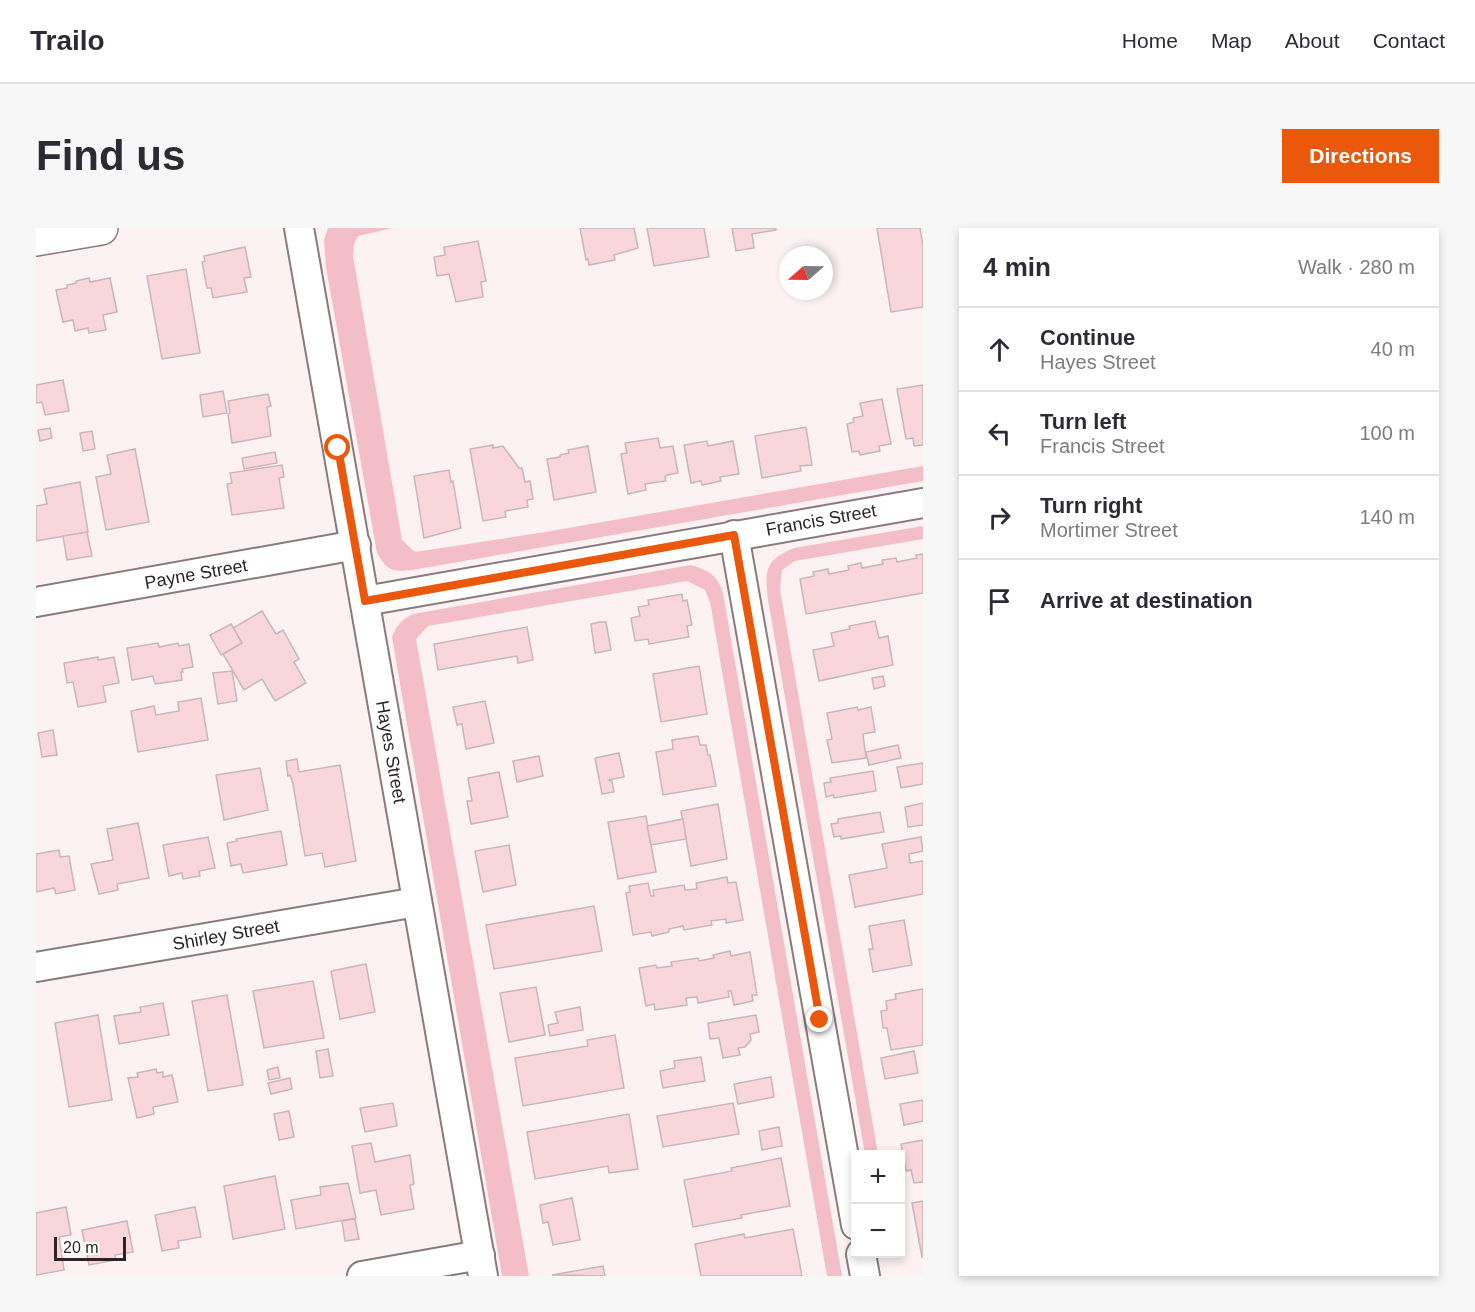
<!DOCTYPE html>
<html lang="en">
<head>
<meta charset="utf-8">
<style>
  :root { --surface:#fff; --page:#f7f7f7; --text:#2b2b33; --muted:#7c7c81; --line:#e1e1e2; --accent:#ea580c }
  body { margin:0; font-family:Helvetica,sans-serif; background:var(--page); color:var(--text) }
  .controls { position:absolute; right:18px; bottom:18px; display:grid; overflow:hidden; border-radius:0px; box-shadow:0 3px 9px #0003 }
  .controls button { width:54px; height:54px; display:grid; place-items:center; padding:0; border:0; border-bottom:2px solid var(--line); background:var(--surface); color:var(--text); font:30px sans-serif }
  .compass { position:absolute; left:743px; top:18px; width:54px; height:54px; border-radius:50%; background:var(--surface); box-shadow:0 3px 9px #0003; rotate:250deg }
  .scale { position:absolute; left:18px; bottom:15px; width:72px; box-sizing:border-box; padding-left:6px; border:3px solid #2b2425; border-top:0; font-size:16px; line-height:21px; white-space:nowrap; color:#2b2425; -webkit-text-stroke:4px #fff; paint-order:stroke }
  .stop { position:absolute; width:18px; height:18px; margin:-14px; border:4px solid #ea580c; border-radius:50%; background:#fff }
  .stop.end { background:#ea580c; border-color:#fff; box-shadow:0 2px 6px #0008 }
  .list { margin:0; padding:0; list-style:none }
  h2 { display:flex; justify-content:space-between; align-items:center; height:78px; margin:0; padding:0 24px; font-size:26px }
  h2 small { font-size:20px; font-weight:400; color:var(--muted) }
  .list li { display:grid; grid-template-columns:39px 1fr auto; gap:18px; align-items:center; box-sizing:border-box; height:84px; padding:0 24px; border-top:2px solid var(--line) }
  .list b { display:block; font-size:22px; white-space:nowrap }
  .list p { margin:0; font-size:20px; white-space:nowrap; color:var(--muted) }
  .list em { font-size:20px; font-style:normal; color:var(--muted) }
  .icon { flex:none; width:33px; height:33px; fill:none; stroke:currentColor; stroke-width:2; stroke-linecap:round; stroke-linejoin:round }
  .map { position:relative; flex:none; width:887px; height:1048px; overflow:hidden; border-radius:0px }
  header { display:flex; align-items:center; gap:36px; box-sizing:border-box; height:84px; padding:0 30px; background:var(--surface); border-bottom:2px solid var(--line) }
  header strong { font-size:28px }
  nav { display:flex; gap:33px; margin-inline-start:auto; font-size:21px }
  .intro { display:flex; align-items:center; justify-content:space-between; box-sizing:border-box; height:144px; padding:0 36px }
  h1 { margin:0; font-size:42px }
  .button { padding:15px 27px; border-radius:0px; background:var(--accent); color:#fff; font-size:21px; font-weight:700 }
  main { display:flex; gap:36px; padding:0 36px }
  aside { flex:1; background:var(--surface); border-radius:0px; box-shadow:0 3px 9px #0003 }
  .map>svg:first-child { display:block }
  .green { fill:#f4bec8 }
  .building { fill:#f9d5dc; stroke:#c8b7ba; stroke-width:1.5 }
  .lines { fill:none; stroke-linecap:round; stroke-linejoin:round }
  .minor-casing { stroke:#8a7a7d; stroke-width:32 }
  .major-casing { stroke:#8a7a7d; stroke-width:36 }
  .minor { stroke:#fff; stroke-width:28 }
  .major { stroke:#fff; stroke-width:33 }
  .route { stroke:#ea580c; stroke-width:8 }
  .labels { text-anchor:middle; stroke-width:6; stroke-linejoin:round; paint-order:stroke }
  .street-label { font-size:18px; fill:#2b2425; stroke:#fff }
</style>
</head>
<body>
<header>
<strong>Trailo</strong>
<nav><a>Home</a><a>Map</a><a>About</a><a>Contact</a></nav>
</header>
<div class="intro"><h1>Find us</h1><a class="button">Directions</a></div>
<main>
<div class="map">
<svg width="887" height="1048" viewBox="0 0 887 1048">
  <rect width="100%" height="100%" fill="#fdf2f3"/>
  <g class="green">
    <path d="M292 0H357L322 8 318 16 317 28 366 312 379 324 509 304 887 238V253L376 342C357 344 351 343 341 325L290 39 288 12Z"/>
    <path d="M887 298V311L759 333 746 342 744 361 842 926H829L732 372C729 342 728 333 758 320Z"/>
    <path d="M655 337C672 342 682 347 687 365L806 1048H791L674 374 669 362 651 353 392 398 380 411 493 1048H466L356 409C360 398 366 391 377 386Z"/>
  </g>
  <g class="building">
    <polygon points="544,0 598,0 602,20 578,27 579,32 553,37 552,31 550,32"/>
    <polygon points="611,0 668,0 673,29 618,38"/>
    <polygon points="696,0 740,0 740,2 716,6 718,20 700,23"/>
    <polygon points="841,0 884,0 887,18 887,79 855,84"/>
    <polygon points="442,13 450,53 445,54 447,69 420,74 413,46 401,48 398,29 409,27 408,19"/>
    <polygon points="209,19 215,49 208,50 211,64 177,70 175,60 171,60 166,34 169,33 168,28"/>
    <polygon points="150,41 164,125 126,131 111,48"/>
    <polygon points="53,50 54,54 74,50 81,84 67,87 70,102 53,105 52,100 39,103 37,92 27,94 20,62 31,60 31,57 40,55 40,53"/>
    <polygon points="27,152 33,183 9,187 6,174 0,175 0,157"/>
    <polygon points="887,157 887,217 878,218 877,210 870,211 861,161"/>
    <polygon points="187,163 191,185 167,189 164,167"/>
    <polygon points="232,166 235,178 231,179 235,208 196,215 192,186 194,185 192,173"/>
    <polygon points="846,171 855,216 843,218 844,223 824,227 823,223 816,224 811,196 818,194 817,190 827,188 824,175"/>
    <polygon points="770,199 776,237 764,238 765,243 726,250 719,208"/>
    <polygon points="14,200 16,210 4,213 2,202"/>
    <polygon points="56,203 59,221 47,223 44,205"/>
    <polygon points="622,210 624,220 637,218 642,245 631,247 629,249 630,253 609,256 610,262 592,266 585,226 591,225 589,215"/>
    <polygon points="671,213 672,218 697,213 703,246 684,249 685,253 666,257 665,253 655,255 648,217"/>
    <polygon points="457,217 457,220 467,218 483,240 486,240 489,254 494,253 497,271 491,272 492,279 469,283 470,289 447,293 434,221"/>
    <polygon points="552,218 560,264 518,272 511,231 524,229 524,227 533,225 532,222"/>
    <polygon points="99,221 113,294 70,302 60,249 75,246 71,227"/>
    <polygon points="239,224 241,235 208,241 206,230"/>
    <polygon points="246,237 248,249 243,250 248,280 196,287 191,256 196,255 194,245"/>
    <polygon points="413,242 415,254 417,253 425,300 388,310 378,248"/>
    <polygon points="44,254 52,304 0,313 0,278 11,276 8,261"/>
    <polygon points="51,304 56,328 31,332 27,308"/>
    <polygon points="887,326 887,365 770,386 764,351 778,348 777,344 792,341 793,346 813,342 812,338 825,335 826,340 847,336 846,332 860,330 861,334 881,330 880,327"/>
    <polygon points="646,366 647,373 651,372 656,397 651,398 653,409 613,416 612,411 599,413 595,390 604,388 602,379 613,377 612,372"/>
    <polygon points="226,383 240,406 247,402 263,431 258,434 270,455 239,473 226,451 208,462 187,426 206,415 197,400"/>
    <polygon points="839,393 843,410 852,408 857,437 783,453 777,422 798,418 795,405 814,401 813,398"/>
    <polygon points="564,394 570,394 575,422 559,425 555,396"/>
    <polygon points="195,396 206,415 185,427 174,407"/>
    <polygon points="491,399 497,432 482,435 481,428 402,442 398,416"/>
    <polygon points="122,415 123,419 142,415 143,418 153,416 157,439 146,441 147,444 145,444 146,452 119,456 117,448 96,452 91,420"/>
    <polygon points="62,429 62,432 78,429 83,455 67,458 70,474 42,479 37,454 31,455 28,435"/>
    <polygon points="663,438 671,486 625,494 617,446"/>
    <polygon points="196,443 201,473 182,476 177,445"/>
    <polygon points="847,448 849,458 838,461 836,450"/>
    <polygon points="165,470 172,512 102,524 95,483 118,478 120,487 143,483 142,474"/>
    <polygon points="449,473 458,515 430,521 426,496 421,497 417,479"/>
    <polygon points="821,479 822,482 835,479 839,504 827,506 830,530 796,535 791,512 796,511 791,485"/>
    <polygon points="17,502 21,527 6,529 2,505"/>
    <polygon points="662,508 664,517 670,517 672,527 674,527 680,558 627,567 620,524 637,521 636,512"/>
    <polygon points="862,517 865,530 833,537 830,524"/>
    <polygon points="583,525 588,549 572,552 576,553 578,564 566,566 559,530"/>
    <polygon points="503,528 507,548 481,554 477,533"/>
    <polygon points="261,531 263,544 304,537 320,633 289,639 286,625 269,628 257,556 254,547 252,548 250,533"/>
    <polygon points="887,535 887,556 865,560 861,539"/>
    <polygon points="224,540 232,582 188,592 180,547"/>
    <polygon points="837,543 840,563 798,570 797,567 790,569 788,555 795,554 794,550"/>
    <polygon points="463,544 472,589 435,596 431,573 436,573 432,550"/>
    <polygon points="887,575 887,597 872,599 869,579"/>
    <polygon points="682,576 691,631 655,638 645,583"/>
    <polygon points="844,584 848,604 805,611 805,608 798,609 795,596 802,595 802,591"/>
    <polygon points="610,588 620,644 582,651 572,594"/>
    <polygon points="647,591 650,611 615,617 611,598"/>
    <polygon points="102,595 113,650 81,656 82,662 63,666 55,636 77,632 71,601"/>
    <polygon points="245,603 251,637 207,645 205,636 195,638 191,615 201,613 200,611"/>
    <polygon points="172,609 179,640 163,643 164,648 147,651 146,645 133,648 127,617"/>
    <polygon points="885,609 887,623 873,626 874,635 887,633 887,666 819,679 813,647 851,640 846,616"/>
    <polygon points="473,617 480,657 447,664 439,623"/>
    <polygon points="23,622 24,629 33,628 39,662 20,666 18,660 0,664 0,626"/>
    <polygon points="691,649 692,655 700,654 707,692 690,695 690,691 675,693 676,697 648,702 647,698 633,701 633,704 616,708 615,704 597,707 590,665 594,664 593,658 612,655 615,668 618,668 617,662 648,657 649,662 661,661 660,655"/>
    <polygon points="558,678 566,723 458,741 450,697"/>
    <polygon points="868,692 876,737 837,744 833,721 837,721 833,698"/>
    <polygon points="694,723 695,728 714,724 721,767 716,767 717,773 698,777 695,763 692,763 693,769 662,775 661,769 650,770 651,777 619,782 618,776 610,778 603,740 620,737 621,740 636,738 635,734 662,730 663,733 678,730 677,727"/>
    <polygon points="330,736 339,784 304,791 295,743"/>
    <polygon points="277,753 288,810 228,820 217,763"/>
    <polygon points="500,759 509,807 473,814 464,765"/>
    <polygon points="887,761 887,817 855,822 851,800 847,800 845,783 851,782 850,773 860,771 859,766"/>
    <polygon points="191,767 207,857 172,863 156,773"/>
    <polygon points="127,775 133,807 83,816 78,788 105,784 104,779"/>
    <polygon points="544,779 547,802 514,808 512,797 522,795 519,784"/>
    <polygon points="62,787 76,872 33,879 19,795"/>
    <polygon points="720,787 723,804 714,806 715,812 709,819 702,820 704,827 687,830 683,810 674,811 672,795"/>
    <polygon points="579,807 588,860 487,878 479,830 552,818 551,812"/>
    <polygon points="292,821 297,848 284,850 280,823"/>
    <polygon points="878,823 882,845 849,851 845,830"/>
    <polygon points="665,829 669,853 627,860 624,843 639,840 638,833"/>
    <polygon points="242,839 244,850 233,852 231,842"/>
    <polygon points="120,841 121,845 127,844 127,849 136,847 142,874 117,879 118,886 101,890 92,850 102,849 101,845"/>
    <polygon points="735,849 738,869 702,876 698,856"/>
    <polygon points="254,850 256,861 235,866 232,855"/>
    <polygon points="887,872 887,893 868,897 864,876"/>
    <polygon points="357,875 361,898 329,904 324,880"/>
    <polygon points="697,875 703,906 627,919 621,888"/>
    <polygon points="253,883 258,909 243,912 238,886"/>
    <polygon points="593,886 602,941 573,945 572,938 499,951 491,904"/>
    <polygon points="743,899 746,918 726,922 723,903"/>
    <polygon points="887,912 887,954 878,955 875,942 870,943 865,916"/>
    <polygon points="335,915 339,934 374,927 378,956 374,957 378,981 345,987 340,962 324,965 316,918"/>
    <polygon points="745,930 754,978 705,987 706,990 657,999 648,952 696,943 695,940"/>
    <polygon points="239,948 249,1001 197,1011 188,958"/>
    <polygon points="312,955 320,990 260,1001 255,972 285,967 284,959"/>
    <polygon points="536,970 544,1012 517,1017 512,994 507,995 504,977"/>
    <polygon points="887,973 887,1028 886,1029 876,975"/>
    <polygon points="30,979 35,1007 23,1009 28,1042 0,1047 0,985"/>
    <polygon points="159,979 165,1009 142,1013 143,1020 126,1023 119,987"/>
    <polygon points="319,991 323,1011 309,1013 306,993"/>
    <polygon points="91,993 97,1024 79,1027 80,1032 53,1037 46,1002"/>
    <polygon points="757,1001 766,1048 665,1048 659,1016 708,1006 709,1010"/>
    <polygon points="567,1038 569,1048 516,1047"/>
  </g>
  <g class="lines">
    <defs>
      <g id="minor">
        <polyline points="263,0 447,1048"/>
        <polyline points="698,307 820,997"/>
        <polyline points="329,373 887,275"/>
        <polyline points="0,374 320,317"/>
        <polyline points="0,739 381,674"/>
        <polyline points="825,1026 829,1048"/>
        <polyline points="326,1048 444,1027"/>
      </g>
      <polyline id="major" points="0,11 65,0"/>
    </defs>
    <use href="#minor" class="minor-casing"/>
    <use href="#major" class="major-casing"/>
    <use href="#minor" class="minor"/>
    <use href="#major" class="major"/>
  </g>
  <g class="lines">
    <polyline class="route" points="302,220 329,373 698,307 784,792"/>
  </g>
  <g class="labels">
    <g class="street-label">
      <text transform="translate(785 292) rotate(-10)" y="6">Francis Street</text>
      <text transform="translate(160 346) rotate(-10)" y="6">Payne Street</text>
      <text transform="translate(355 524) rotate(80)" y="6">Hayes Street</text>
      <text transform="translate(190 707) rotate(-10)" y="6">Shirley Street</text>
    </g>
  </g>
</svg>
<div class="controls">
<button>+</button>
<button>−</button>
</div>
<svg class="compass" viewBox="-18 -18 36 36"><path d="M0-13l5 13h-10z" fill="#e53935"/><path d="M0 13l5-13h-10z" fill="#7c7c81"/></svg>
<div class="scale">20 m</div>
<div class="stop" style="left:302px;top:220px"></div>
<div class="stop end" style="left:784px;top:792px"></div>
</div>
<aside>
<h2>4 min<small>Walk · 280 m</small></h2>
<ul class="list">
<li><svg class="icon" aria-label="ahead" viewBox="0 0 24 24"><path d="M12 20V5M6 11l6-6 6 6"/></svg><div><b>Continue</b><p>Hayes Street</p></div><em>40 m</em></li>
<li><svg class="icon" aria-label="left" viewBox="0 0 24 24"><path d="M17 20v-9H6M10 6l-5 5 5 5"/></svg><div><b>Turn left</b><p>Francis Street</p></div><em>100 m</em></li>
<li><svg class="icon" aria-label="right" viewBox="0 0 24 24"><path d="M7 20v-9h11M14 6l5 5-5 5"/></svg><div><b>Turn right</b><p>Mortimer Street</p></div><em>140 m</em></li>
<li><svg class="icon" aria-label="arrive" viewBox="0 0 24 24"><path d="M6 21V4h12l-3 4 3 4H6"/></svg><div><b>Arrive at destination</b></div></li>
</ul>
</aside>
</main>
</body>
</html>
